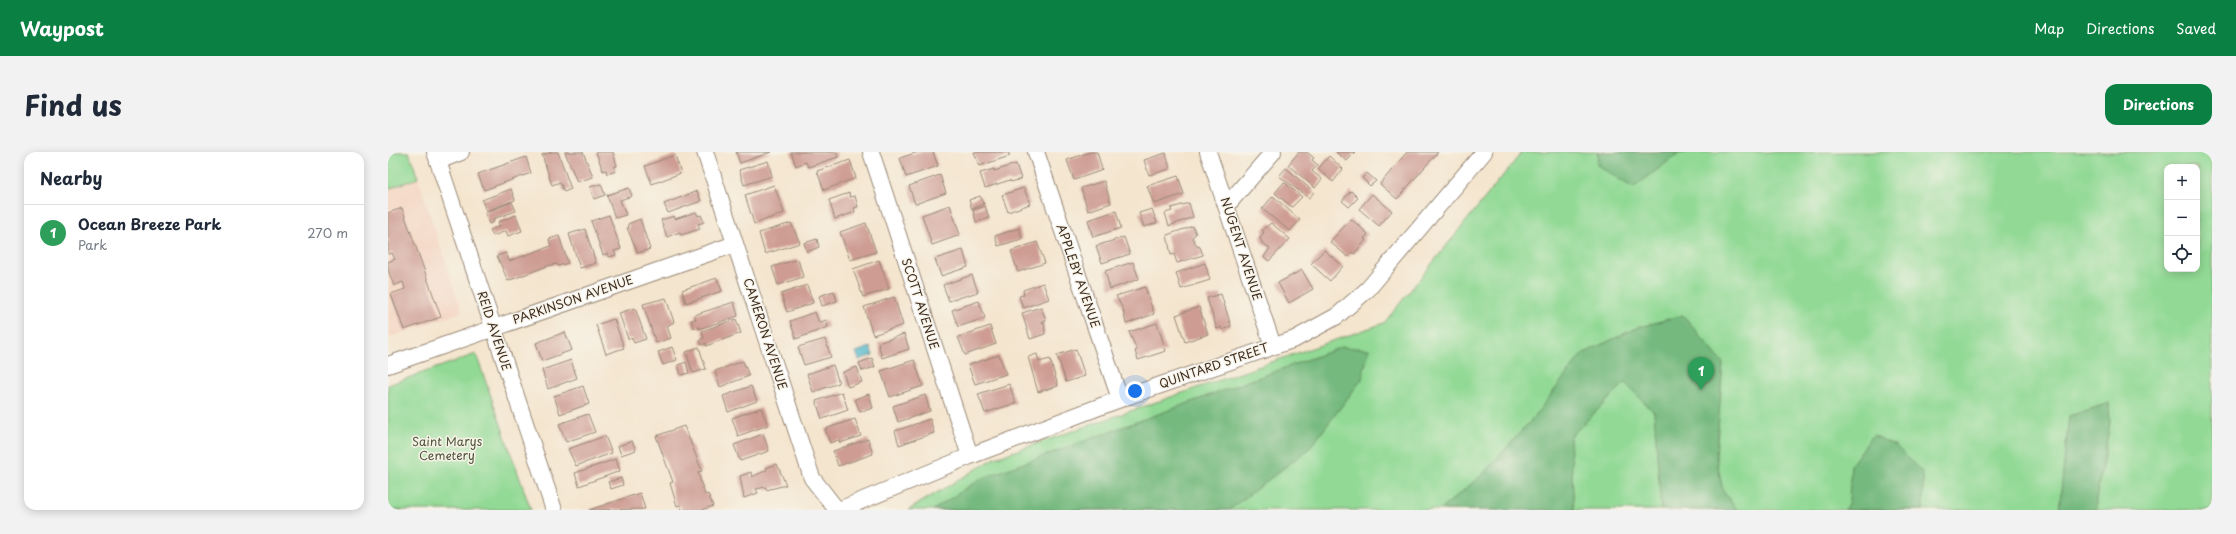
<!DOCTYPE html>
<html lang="en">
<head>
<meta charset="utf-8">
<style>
  :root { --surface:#fff; --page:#f2f2f3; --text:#1f2937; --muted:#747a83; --line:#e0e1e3; --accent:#0b8043 }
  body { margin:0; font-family:"Playpen Sans",sans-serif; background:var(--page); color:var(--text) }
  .controls { position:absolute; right:12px; top:12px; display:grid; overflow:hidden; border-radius:8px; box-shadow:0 2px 10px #0003 }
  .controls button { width:36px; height:36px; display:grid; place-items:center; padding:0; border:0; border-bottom:1px solid var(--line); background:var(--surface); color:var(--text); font:20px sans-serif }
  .you { position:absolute; left:747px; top:239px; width:14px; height:14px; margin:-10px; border:3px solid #fff; border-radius:50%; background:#1a73e8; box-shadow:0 0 0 6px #1a73e833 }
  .badge { display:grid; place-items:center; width:26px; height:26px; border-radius:50%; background:var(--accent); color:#fff; font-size:13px; font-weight:700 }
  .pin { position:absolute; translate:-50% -33px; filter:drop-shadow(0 1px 2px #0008) }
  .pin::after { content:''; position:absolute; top:21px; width:14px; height:12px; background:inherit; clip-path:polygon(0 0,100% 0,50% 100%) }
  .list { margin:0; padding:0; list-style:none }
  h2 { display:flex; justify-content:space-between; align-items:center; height:52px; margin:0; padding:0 16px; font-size:17px }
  h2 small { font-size:13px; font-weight:400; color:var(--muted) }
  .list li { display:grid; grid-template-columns:26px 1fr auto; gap:12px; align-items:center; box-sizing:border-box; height:56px; padding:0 16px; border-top:1px solid var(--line) }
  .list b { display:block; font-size:15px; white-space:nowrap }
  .list p { margin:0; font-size:13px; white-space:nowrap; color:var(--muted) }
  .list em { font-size:13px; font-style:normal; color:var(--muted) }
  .icon { flex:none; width:22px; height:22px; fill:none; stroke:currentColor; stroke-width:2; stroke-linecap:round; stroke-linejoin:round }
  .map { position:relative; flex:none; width:1824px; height:358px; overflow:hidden; border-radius:12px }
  header { display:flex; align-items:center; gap:24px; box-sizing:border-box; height:56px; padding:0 20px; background:var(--accent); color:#fff }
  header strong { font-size:19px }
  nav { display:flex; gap:22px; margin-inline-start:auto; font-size:14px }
  .intro { display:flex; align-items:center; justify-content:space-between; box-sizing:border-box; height:96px; padding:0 24px }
  h1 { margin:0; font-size:28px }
  .button { padding:10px 18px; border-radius:12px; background:var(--accent); color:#fff; font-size:14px; font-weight:700 }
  main { display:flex; gap:24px; padding:0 24px }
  aside { flex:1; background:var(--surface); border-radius:12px; box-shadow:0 2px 10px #0003 }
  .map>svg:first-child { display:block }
  .built { fill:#f4d3c0 }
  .green { fill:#91d994; stroke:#668259; fill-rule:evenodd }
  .forest { fill:#74b97e; stroke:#58724e }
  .water { fill:#4cb6c9; stroke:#447074 }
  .building { fill:#ce9c93 }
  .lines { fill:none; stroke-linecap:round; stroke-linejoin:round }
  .minor-casing { stroke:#988876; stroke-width:18 }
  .minor { stroke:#fff; stroke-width:16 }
  .labels { text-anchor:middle; stroke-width:3; stroke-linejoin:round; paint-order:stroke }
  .street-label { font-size:12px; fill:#3b2a1e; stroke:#f7f3e8 }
  .park-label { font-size:12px; fill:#50563c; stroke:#f7f3e8 }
</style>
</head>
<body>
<header>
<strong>Waypost</strong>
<nav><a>Map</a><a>Directions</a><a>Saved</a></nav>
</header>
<div class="intro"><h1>Find us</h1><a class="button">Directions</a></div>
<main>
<aside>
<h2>Nearby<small></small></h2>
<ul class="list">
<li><span class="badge" style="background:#2e9e5b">1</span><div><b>Ocean Breeze Park</b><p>Park</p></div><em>270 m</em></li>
</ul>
</aside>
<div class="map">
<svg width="1824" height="358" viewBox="0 0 1824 358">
  <rect width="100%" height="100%" fill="#f7f3e8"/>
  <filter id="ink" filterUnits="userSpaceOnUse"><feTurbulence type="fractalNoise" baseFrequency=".025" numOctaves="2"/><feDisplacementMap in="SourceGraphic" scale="8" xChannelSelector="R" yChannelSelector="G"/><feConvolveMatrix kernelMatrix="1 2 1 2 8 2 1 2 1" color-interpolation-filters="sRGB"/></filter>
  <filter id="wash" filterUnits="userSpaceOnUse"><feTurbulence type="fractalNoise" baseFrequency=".012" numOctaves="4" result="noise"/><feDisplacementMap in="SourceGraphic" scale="16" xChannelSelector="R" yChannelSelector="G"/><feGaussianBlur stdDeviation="0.9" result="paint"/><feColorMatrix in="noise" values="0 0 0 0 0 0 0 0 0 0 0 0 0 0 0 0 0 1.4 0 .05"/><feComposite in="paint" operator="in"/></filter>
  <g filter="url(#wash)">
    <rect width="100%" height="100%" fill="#f4e5ce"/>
    <polygon class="built" points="30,26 74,160 0,186 0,37"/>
    <g class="green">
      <polygon points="0,0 21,0 30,26 0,37"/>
      <path d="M1134 0H1824V358H520L607 306 996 171ZM1779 15H1809V117H1779Z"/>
      <polygon points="88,202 143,358 0,358 0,233"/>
    </g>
    <g class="forest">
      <polygon points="1210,0 1300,0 1290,2 1245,36 1209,13"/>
      <polygon points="1295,163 1335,211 1328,304 1335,339 1349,358 1273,358 1266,260 1237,231 1182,285 1186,358 1057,358 1054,356 1094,323 1146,265 1194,202 1248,176"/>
      <polygon points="954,195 981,197 974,227 922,296 841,358 545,358 592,327"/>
      <polygon points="1721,251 1722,271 1708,348 1708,358 1671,358 1681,264"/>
      <polygon points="1485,283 1508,294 1535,321 1535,358 1457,358 1461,349 1463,313"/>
    </g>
    <polygon class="water" points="482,195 485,203 471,208 468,200"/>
    <g id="blocks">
      <g class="building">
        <polygon points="164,0 170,0 183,37 176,40 172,30 164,33 154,3"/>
        <polygon points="177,0 195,0 205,25 189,30"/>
        <polygon points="208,0 225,0 229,14 226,15 228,19 219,22 218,18 215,19"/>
        <polygon points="348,0 383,0 352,11"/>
        <polygon points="403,0 448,0 450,5 420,15 418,10 408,14"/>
        <polygon points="530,0 545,0 550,14 518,25 512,6"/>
        <polygon points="586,0 620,0 622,4 591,14"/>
        <polygon points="702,0 709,0 714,17 712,19 686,28 679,8"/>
        <polygon points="911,0 919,0 926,6 924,8 930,13 924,19 934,27 927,36 900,13"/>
        <polygon points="948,0 967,0 959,9"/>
        <polygon points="1019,0 1050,0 1009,47 992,32"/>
        <polygon points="778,1 782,17 761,23 756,8"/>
        <polygon points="287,3 293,21 264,32 257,14"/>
        <polygon points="941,4 955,17 945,30 930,17"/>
        <polygon points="138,5 143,21 96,38 90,22"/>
        <polygon points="462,8 468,26 436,38 429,19"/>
        <polygon points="380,9 384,24 356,33 351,18"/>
        <polygon points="628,12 633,27 623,30 622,28 597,36 592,21 606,17 606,19"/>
        <polygon points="898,16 926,40 921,46 891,24"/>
        <polygon points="979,21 988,29 982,34 974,26"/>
        <polygon points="552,23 558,41 527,52 521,34"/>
        <polygon points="790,24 796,42 766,52 759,34"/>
        <polygon points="716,29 723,51 700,59 693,36"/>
        <polygon points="896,30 914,45 904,55 887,41"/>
        <polygon points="213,32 217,43 206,47 202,35"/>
        <polygon points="386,33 396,61 366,72 357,43"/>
        <polygon points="241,36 244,44 232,48 238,63 227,66 219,43"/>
        <polygon points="636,36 642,52 620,60 614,43"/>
        <polygon points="123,37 127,48 98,59 94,48"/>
        <polygon points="309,39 313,49 280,61 276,52"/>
        <polygon points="963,39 970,46 961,55 954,49"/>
        <polygon points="461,41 462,45 467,44 470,55 466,56 467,60 447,67 441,48"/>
        <polygon points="984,42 1004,59 991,74 971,57"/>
        <polygon points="592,44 596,52 584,57 581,48"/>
        <polygon points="885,44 912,68 902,79 874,57"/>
        <polygon points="124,50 128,59 105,67 106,70 101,72 97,61"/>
        <polygon points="801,51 805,65 781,74 777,61 784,59 783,56"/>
        <polygon points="562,53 572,83 544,93 534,63"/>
        <polygon points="597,54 601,66 588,70 585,58"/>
        <polygon points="14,56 53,165 16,178 3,142 17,137 15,130 6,134 0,118 0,110 7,107 4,101 0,102 0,61"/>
        <polygon points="764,57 769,71 756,75 751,61"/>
        <polygon points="728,59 733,76 705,85 700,68"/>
        <polygon points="308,60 310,64 313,63 316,70 310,72 312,77 293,83 292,80 279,85 273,68 286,64 287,67"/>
        <polygon points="128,63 134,79 120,84 118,79 105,84 102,78 112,74 110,70"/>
        <polygon points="221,63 233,97 226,99 228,103 221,105 220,101 215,103 203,69"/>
        <polygon points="252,67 262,97 250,101 239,76 241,76 240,72"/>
        <polygon points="963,67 980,82 976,87 978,88 966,102 964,100 960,105 942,90"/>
        <polygon points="403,71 412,91 377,102 371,81"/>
        <polygon points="478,71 488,100 462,108 452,80"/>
        <polygon points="883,71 902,87 881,109 876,105 882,96 874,91 872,86 876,80 874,78"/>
        <polygon points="805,74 808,82 804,85 809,94 812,95 815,103 789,111 786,102 783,103 779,83"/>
        <polygon points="631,76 634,87 610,94 607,84"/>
        <polygon points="197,77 208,111 192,116 181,82"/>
        <polygon points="171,84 180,111 170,114 169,112 159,114 120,129 109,104 118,101 121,109 163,94 161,87"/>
        <polygon points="736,85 742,102 714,111 708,94"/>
        <polygon points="429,87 431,95 419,100 416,91"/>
        <polygon points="649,90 657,111 630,120 623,99"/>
        <polygon points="575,98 580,115 553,124 547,107"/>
        <polygon points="936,98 955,114 942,129 923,112"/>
        <polygon points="410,107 415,125 390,133 384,115"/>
        <polygon points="491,108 501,137 475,145 465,117"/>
        <polygon points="745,110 751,127 722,137 717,119"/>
        <polygon points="817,111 822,128 793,137 788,121"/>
        <polygon points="914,118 925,137 901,151 890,131"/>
        <polygon points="584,123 590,140 561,149 555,133"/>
        <polygon points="329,126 334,139 298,151 294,138"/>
        <polygon points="655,131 661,147 635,156 631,144 636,143 635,138"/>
        <polygon points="419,133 425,151 399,160 393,142"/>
        <polygon points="757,135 766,162 738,172 735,157 728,144"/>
        <polygon points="446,139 449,149 434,154 431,144"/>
        <polygon points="833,142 843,174 834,178 833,175 829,177 819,146"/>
        <polygon points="506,145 515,173 485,183 476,155"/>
        <polygon points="278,146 286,170 279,174 283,186 268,191 255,152"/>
        <polygon points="591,149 597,166 570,175 564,158"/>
        <polygon points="346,150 350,164 311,177 311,175 306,176 303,168 308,167 306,163"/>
        <polygon points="653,155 658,168 653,170 656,170 657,182 642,187 634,161"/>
        <polygon points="811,155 820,182 797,190 788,163"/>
        <polygon points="247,156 258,187 246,191 244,186 240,187 231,161"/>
        <polygon points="427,160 431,171 438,168 440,175 408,187 402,169"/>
        <polygon points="226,167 236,196 218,202 208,173"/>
        <polygon points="348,167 353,181 318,194 318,191 314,193 312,188 316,186 314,179"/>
        <polygon points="769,171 778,199 750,208 747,199 749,198 741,180"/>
        <polygon points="602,174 608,192 577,203 570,185"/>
        <polygon points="177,180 184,198 154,209 148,191"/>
        <polygon points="516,182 521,197 494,206 490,191"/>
        <polygon points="437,187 443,205 416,213 410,195"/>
        <polygon points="284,195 289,208 275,213 270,200"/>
        <polygon points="311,195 318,217 305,221 298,200"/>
        <polygon points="688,197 697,224 678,230 669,203"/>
        <polygon points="649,202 651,210 662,207 670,234 650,240 640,205"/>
        <polygon points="611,203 618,222 587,232 580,213"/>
        <polygon points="484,206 487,215 474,219 471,211"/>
        <polygon points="183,208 189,226 160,237 154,218"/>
        <polygon points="526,208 535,234 502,245 493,219"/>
        <polygon points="355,209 361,224 332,235 327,219"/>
        <polygon points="298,210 301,221 293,223 290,213"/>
        <polygon points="445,213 451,231 425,240 419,222"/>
        <polygon points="469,215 474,230 460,235 455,220"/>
        <polygon points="621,232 628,251 597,261 590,242"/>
        <polygon points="195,234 201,252 172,262 166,244"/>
        <polygon points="363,234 369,249 340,260 335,244"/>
        <polygon points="454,240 460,258 434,267 428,249"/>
        <polygon points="481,242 485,256 472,260 467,247"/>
        <polygon points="537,243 542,259 510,270 505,254"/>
        <polygon points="373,256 380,273 350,284 344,266"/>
        <polygon points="200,262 207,280 178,290 171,272"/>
        <polygon points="467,267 473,284 452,291 451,288 442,291 437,277"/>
        <polygon points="542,267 546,281 511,293 507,279"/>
        <polygon points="296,274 314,319 310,320 313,331 317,343 320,342 325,354 314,358 294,358 292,353 289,354 282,331 285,330 268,284"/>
        <polygon points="375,282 381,299 352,309 346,293"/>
        <polygon points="217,284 224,301 188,314 180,297"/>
        <polygon points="480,287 485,302 450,314 445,299"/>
        <polygon points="244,289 248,298 233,303 230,294"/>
        <polygon points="228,307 232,319 191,334 187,321"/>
        <polygon points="389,312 398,333 378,338 378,335 368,337 370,341 356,346 352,324 363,320 364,325 379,318 378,316"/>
        <polygon points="233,326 235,333 223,337 220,330"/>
        <polygon points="252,341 257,357 201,358"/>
      </g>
    </g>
  </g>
  <g filter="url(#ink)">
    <use href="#blocks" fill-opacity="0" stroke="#988876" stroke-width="1"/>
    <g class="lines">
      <defs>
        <g id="minor">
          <polyline points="47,0 166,358"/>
          <polyline points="317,0 424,326 449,358"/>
          <polyline points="483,0 582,304"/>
          <polyline points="648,0 732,247"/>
          <polyline points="820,0 885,194"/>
          <polyline points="50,9 73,0"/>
          <polyline points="839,53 885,0"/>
          <polyline points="0,213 347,92"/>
          <polyline points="451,358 582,304 732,247 907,187 949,164 980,137 1096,0"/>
        </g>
      </defs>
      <use href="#minor" class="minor-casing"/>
      <use href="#minor" class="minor"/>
    </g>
  </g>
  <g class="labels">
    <g class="street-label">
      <text transform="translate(853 97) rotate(72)" y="4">NUGENT AVENUE</text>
      <text transform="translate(690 124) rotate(71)" y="4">APPLEBY AVENUE</text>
      <text transform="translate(185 148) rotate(-19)" y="4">PARKINSON AVENUE</text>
      <text transform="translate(532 152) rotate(72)" y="4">SCOTT AVENUE</text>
      <text transform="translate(106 179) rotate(72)" y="4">REID AVENUE</text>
      <text transform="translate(377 182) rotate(72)" y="4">CAMERON AVENUE</text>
      <text transform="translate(826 214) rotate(-19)" y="4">QUINTARD STREET</text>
    </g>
    <g class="park-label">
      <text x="59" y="294">Saint Marys<tspan x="59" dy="14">Cemetery</tspan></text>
    </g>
  </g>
</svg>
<div class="controls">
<button>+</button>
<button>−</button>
<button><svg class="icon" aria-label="locate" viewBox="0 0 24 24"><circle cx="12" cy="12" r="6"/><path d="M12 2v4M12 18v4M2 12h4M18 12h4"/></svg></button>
</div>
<div class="you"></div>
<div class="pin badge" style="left:1313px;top:238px;background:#2e9e5b">1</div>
</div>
</main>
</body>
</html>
